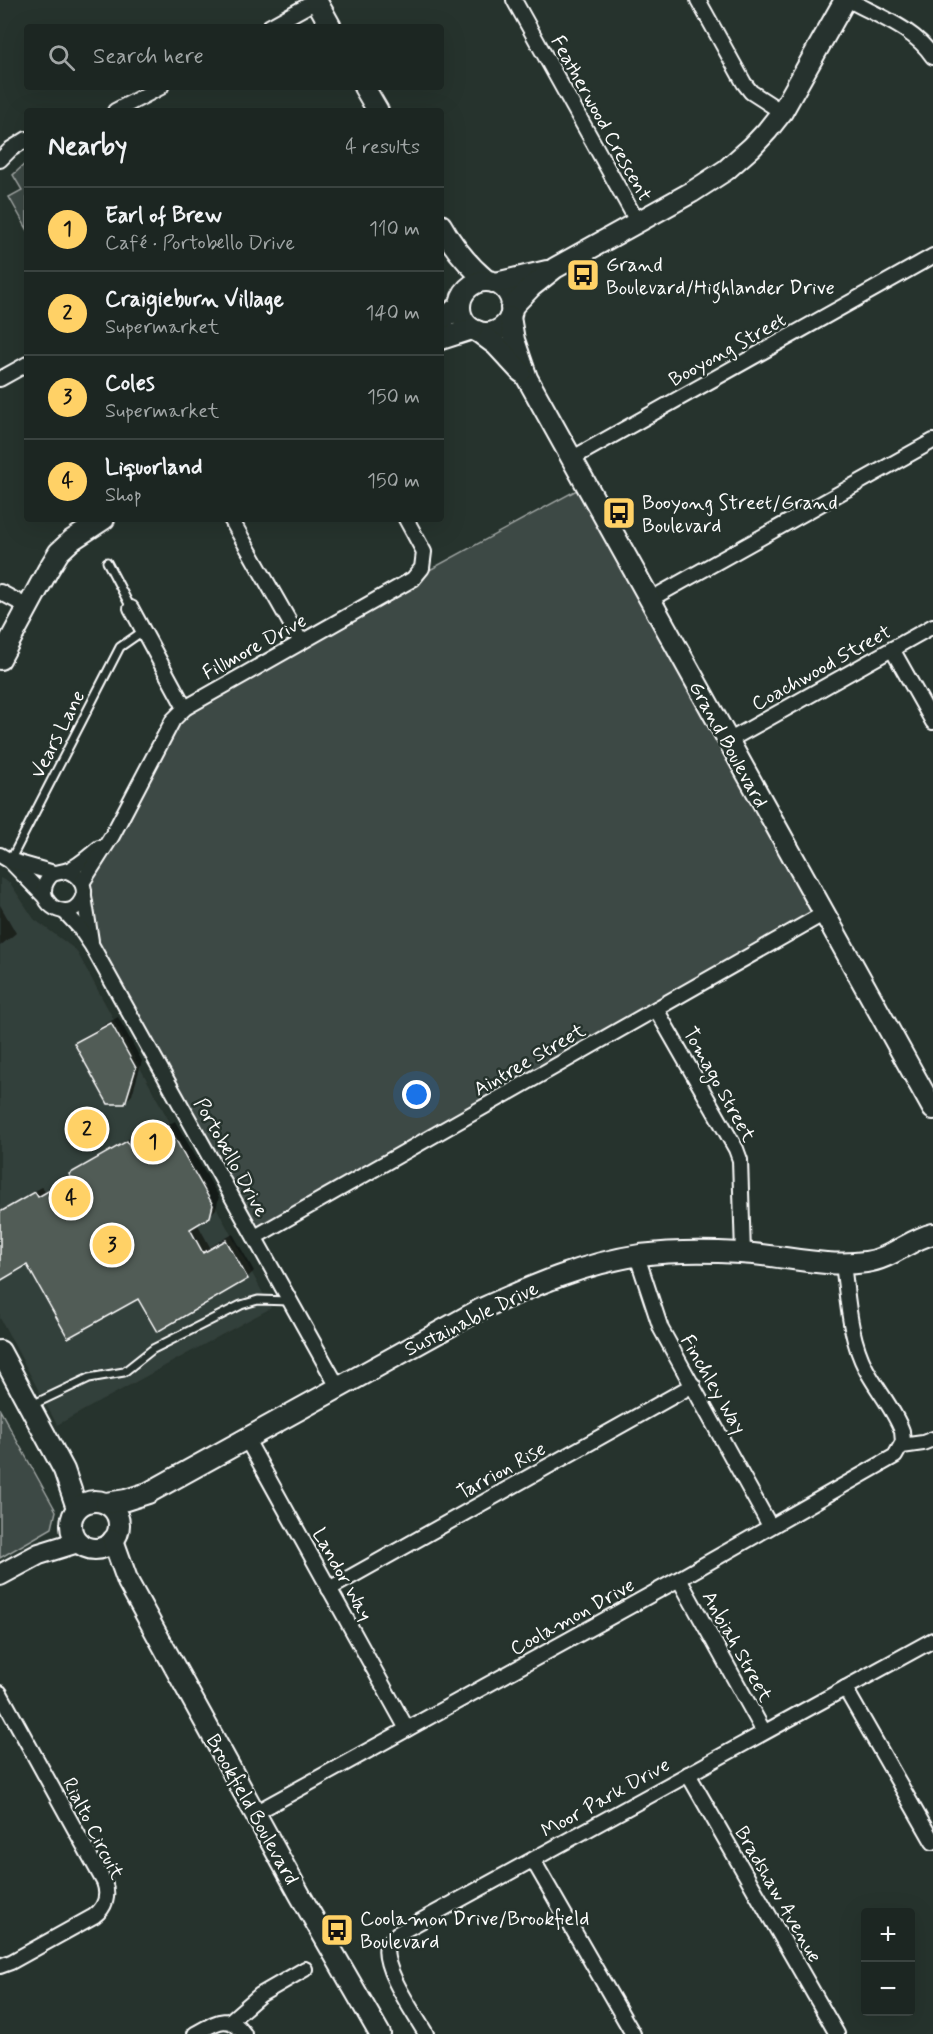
<!DOCTYPE html>
<html lang="en">
<head>
<meta charset="utf-8">
<style>
  :root { --surface:#1c2622; --page:#252e2a; --text:#f1f3f6; --muted:#a0a5a5; --line:#3a4340; --accent:#ffd166 }
  body { margin:0; font-family:Mynerve,sans-serif; background:var(--page); color:var(--text) }
  .controls { position:absolute; right:18px; bottom:18px; display:grid; overflow:hidden; border-radius:6px; box-shadow:0 6px 24px #0002 }
  .controls button { width:54px; height:54px; display:grid; place-items:center; padding:0; border:0; border-bottom:2px solid var(--line); background:var(--surface); color:var(--text); font:30px sans-serif }
  .you { position:absolute; left:417px; top:1095px; width:21px; height:21px; margin:-15px; border:4px solid #fff; border-radius:50%; background:#1a73e8; box-shadow:0 0 0 9px #1a73e833 }
  .badge { display:grid; place-items:center; width:39px; height:39px; border-radius:50%; background:var(--accent); color:#111; font-size:20px; font-weight:700 }
  .pin { position:absolute; translate:-50% -50%; border:3px solid #fff; box-shadow:0 2px 6px #0006 }
  .list { margin:0; padding:0; list-style:none }
  h2 { display:flex; justify-content:space-between; align-items:center; height:78px; margin:0; padding:0 24px; font-size:26px }
  h2 small { font-size:20px; font-weight:400; color:var(--muted) }
  .list li { display:grid; grid-template-columns:39px 1fr auto; gap:18px; align-items:center; box-sizing:border-box; height:84px; padding:0 24px; border-top:2px solid var(--line) }
  .list b { display:block; font-size:22px; white-space:nowrap }
  .list p { margin:0; font-size:20px; white-space:nowrap; color:var(--muted) }
  .list em { font-size:20px; font-style:normal; color:var(--muted) }
  .icon { flex:none; width:33px; height:33px; fill:none; stroke:currentColor; stroke-width:2; stroke-linecap:round; stroke-linejoin:round }
  .map { position:relative; flex:none; width:933px; height:2034px; overflow:hidden }
  .search { position:absolute; background:var(--surface); box-shadow:0 6px 24px #0002; left:24px; top:24px; width:420px; height:66px; display:flex; align-items:center; gap:15px; box-sizing:border-box; padding:0 21px; border-radius:6px; color:var(--muted); font-size:22px }
  .panel { position:absolute; background:var(--surface); box-shadow:0 6px 24px #0002; left:24px; top:108px; width:420px; height:414px; border-radius:6px }
  .map>svg:first-child { display:block }
  .built { fill:#333f3a }
  .green { fill:#3e4944; stroke:#9ea4a2; stroke-width:1.5 }
  .shadow { fill:#0007 }
  .building { fill:#515c57; stroke:#fff; stroke-width:1.5 }
  .lines { fill:none; stroke-linecap:round; stroke-linejoin:round }
  .lane-casing { stroke:#fff; stroke-width:11 }
  .street-casing { stroke:#fff; stroke-width:18 }
  .secondary-casing { stroke:#fff; stroke-width:24 }
  .lane { stroke:#26332d; stroke-width:7 }
  .street { stroke:#26332d; stroke-width:14 }
  .secondary { stroke:#26332d; stroke-width:20 }
  .labels { text-anchor:middle; stroke-width:5; stroke-linejoin:round; paint-order:stroke }
  .street-label { font-size:20px; fill:#fff; stroke:#26332d }
  .poi-label { font-size:20px; fill:#fff; stroke:#26332d; text-anchor:start }
</style>
</head>
<body>
<div class="map">
<svg width="933" height="2034" viewBox="0 0 933 2034">
  <rect width="100%" height="100%" fill="#26332d"/>
  <filter id="ink" filterUnits="userSpaceOnUse"><feTurbulence type="fractalNoise" baseFrequency=".0167" numOctaves="2"/><feDisplacementMap in="SourceGraphic" scale="12" xChannelSelector="R" yChannelSelector="G"/><feConvolveMatrix kernelMatrix="1 2 1 2 8 2 1 2 1" color-interpolation-filters="sRGB"/></filter>
  <g filter="url(#ink)">
    <polygon class="built" points="0,878 10,883 34,919 76,950 271,1308 57,1425 0,1318"/>
    <g class="green">
      <polygon points="27,162 27,229 9,197 22,190 13,175"/>
      <polygon points="586,485 823,914 255,1237 92,946 84,896 95,861 173,720 413,579"/>
      <polygon points="0,1410 56,1511 52,1528 0,1558"/>
    </g>
    <g class="shadow">
      <polygon points="0,905 16,933 0,946"/>
      <polygon points="118,1017 142,1061 132,1095 125,1102 76,1044 83,1037"/>
      <polygon points="175,1121 219,1197 216,1209 209,1216 197,1223 210,1247 233,1234 254,1271 247,1278 139,1297 27,1263 0,1278 0,1211 42,1187 45,1192 72,1176 71,1175 78,1168 134,1136 138,1142"/>
    </g>
    <g class="building">
      <polygon points="111,1023 136,1068 125,1104 108,1104 74,1043"/>
      <polygon points="168,1126 213,1205 210,1217 190,1229 203,1253 226,1240 248,1279 157,1332 138,1299 68,1338 27,1265 0,1281 0,1212 35,1192 38,1197 71,1178 69,1174 127,1141 130,1148"/>
    </g>
    <g class="lines">
      <defs>
        <g id="lane">
          <polyline points="107,562 131,608"/>
          <polyline points="10,861 120,647 143,631"/>
          <polyline points="32,1405 89,1378 124,1372 153,1349 241,1305 258,1300 289,1301"/>
        </g>
        <g id="street">
          <polyline points="514,0 638,223"/>
          <polyline points="698,0 744,83 751,92 782,112"/>
          <path d="M849 0C878 16 915 29 933 57"/>
          <polyline points="269,27 316,1"/>
          <polyline points="115,111 161,87"/>
          <polyline points="0,160 11,149 27,139"/>
          <polyline points="0,379 27,364"/>
          <polyline points="571,459 933,256"/>
          <polyline points="231,519 301,642"/>
          <polyline points="0,592 28,607"/>
          <polyline points="649,600 933,441"/>
          <polyline points="131,608 185,708"/>
          <polyline points="892,649 933,722"/>
          <polyline points="728,741 933,626"/>
          <polyline points="0,855 10,861 44,896"/>
          <polyline points="12,861 54,873"/>
          <path d="M67 871C81 876 90 891 79 904 64 923 33 900 48 879 53 871 60 873 68 870 79 866 90 855 99 848"/>
          <polyline points="82,883 112,836 173,720 185,708 413,579 422,568 424,552 406,519"/>
          <polyline points="84,896 91,941"/>
          <polyline points="64,911 79,927 92,946 338,1387"/>
          <polyline points="656,1009 736,1149 740,1160 743,1253"/>
          <polyline points="255,1237 823,914"/>
          <polyline points="637,1256 661,1329 770,1526"/>
          <polyline points="246,1438 407,1729"/>
          <polyline points="902,1446 923,1443 933,1439"/>
          <polyline points="679,1579 764,1732"/>
          <polyline points="329,1589 693,1385"/>
          <polyline points="845,1688 933,1842"/>
          <path d="M0 1693 104 1882C109 1895 106 1907 94 1916L11 1962 0 1966"/>
          <polyline points="688,1774 837,2034"/>
          <path d="M255 1813 679 1579 895 1456 903 1442 902 1431C894 1409 877 1390 866 1369 849 1337 848 1299 843 1264"/>
          <polyline points="533,1860 633,2034"/>
          <polyline points="230,2021 260,1995 305,1969"/>
          <path d="M195 2034C214 2024 228 2011 244 2034"/>
          <path d="M426 2034C414 2013 381 1967 387 1945L397 1934 933 1640"/>
        </g>
        <g id="secondary">
          <polyline points="316,0 331,27"/>
          <polyline points="364,87 378,111"/>
          <path d="M441 225C453 247 468 265 487 281"/>
          <circle cx="486" cy="307" r="26"/>
          <polyline points="496,283 547,271"/>
          <polyline points="511,308 531,287 555,268 692,192 726,170 752,147 767,131 782,112 845,0"/>
          <polyline points="510,317 514,340 527,378 933,1109"/>
          <polyline points="441,321 459,306"/>
          <polyline points="477,331 496,345 521,372"/>
          <polyline points="441,339 472,329"/>
          <polyline points="0,659 48,570 59,552 72,540 104,519"/>
          <polyline points="0,1351 64,1470 77,1508"/>
          <circle cx="95" cy="1525" r="24"/>
          <path d="M106 1503 126 1500 148 1493 481 1309C532 1286 585 1263 640 1255 673 1251 706 1251 740 1253 782 1255 824 1268 866 1262 891 1259 910 1239 933 1234"/>
          <polyline points="113,1540 128,1582 300,1895 380,2034"/>
          <polyline points="0,1575 39,1554 78,1542"/>
        </g>
      </defs>
      <use href="#lane" class="lane-casing"/>
      <use href="#street" class="street-casing"/>
      <use href="#secondary" class="secondary-casing"/>
      <use href="#lane" class="lane"/>
      <use href="#street" class="street"/>
      <use href="#secondary" class="secondary"/>
    </g>
  </g>
  <defs>
    <symbol id="bus-square" viewBox="-11 -11 22 22"><rect x="-9" y="-9" width="18" height="18" rx="4" fill="#ffd166" stroke="#26332d"/><path d="M-5-6H5V4H4V6H2V4H-2V6H-4V4H-5ZM-3.5-4V0h7V-4ZM-3.5 1.2v1.5H-2V1.2ZM2 1.2v1.5H3.5V1.2Z" fill="#111"/></symbol>
  </defs>
  <g fill-rule="evenodd">
    <use href="#bus-square" x="564" y="256" width="38" height="38"/>
    <use href="#bus-square" x="600" y="494" width="38" height="38"/>
    <use href="#bus-square" x="318" y="1911" width="38" height="38"/>
  </g>
  <g class="labels">
    <g class="street-label">
      <text transform="translate(602 118) rotate(61)" y="7">Featherwood Crescent</text>
      <text transform="translate(727 349) rotate(-29)" y="7">Booyong Street</text>
      <text transform="translate(254 646) rotate(-29)" y="7">Fillmore Drive</text>
      <text transform="translate(821 667) rotate(-29)" y="7">Coachwood Street</text>
      <text transform="translate(57 734) rotate(-63)" y="7">Vears Lane</text>
      <text transform="translate(729 744) rotate(61)" y="7">Grand Boulevard</text>
      <text transform="translate(529 1059) rotate(-30)" y="7">Aintree Street</text>
      <text transform="translate(720 1084) rotate(61)" y="7">Tomago Street</text>
      <text transform="translate(232 1157) rotate(61)" y="7">Portobello Drive</text>
      <text transform="translate(471 1318) rotate(-26)" y="7">Sustainable Drive</text>
      <text transform="translate(714 1384) rotate(60)" y="7">Finchley Way</text>
      <text transform="translate(501 1470) rotate(-29)" y="7">Tarrion Rise</text>
      <text transform="translate(343 1574) rotate(61)" y="7">Landor Way</text>
      <text transform="translate(572 1616) rotate(-29)" y="7">Coolamon Drive</text>
      <text transform="translate(738 1646) rotate(61)" y="7">Anbiah Street</text>
      <text transform="translate(605 1797) rotate(-29)" y="7">Moor Park Drive</text>
      <text transform="translate(253 1809) rotate(61)" y="7">Brookfield Boulevard</text>
      <text transform="translate(94 1828) rotate(63)" y="7">Rialto Circuit</text>
      <text transform="translate(779 1894) rotate(60)" y="7">Bradshaw Avenue</text>
    </g>
    <g class="poi-label">
      <text x="606" y="271">Grand<tspan x="606" dy="23">Boulevard/Highlander Drive</tspan></text>
      <text x="642" y="509">Booyong Street/Grand<tspan x="642" dy="23">Boulevard</tspan></text>
      <text x="360" y="1925">Coolamon Drive/Brookfield<tspan x="360" dy="23">Boulevard</tspan></text>
    </g>
  </g>
</svg>
<div class="controls">
<button>+</button>
<button>−</button>
</div>
<div class="you"></div>
<div class="pin badge" style="left:153px;top:1142px">1</div>
<div class="pin badge" style="left:87px;top:1129px">2</div>
<div class="pin badge" style="left:112px;top:1245px">3</div>
<div class="pin badge" style="left:71px;top:1198px">4</div>
<div class="search"><svg class="icon" aria-label="search" viewBox="0 0 24 24"><circle cx="10" cy="10" r="6"/><path d="M15 15l6 6"/></svg>Search here</div>
<section class="panel">
<h2>Nearby<small>4 results</small></h2>
<ul class="list">
<li><span class="badge">1</span><div><b>Earl of Brew</b><p>Café · Portobello Drive</p></div><em>110 m</em></li>
<li><span class="badge">2</span><div><b>Craigieburn Village</b><p>Supermarket</p></div><em>140 m</em></li>
<li><span class="badge">3</span><div><b>Coles</b><p>Supermarket</p></div><em>150 m</em></li>
<li><span class="badge">4</span><div><b>Liquorland</b><p>Shop</p></div><em>150 m</em></li>
</ul>
</section>
</div>
</body>
</html>
